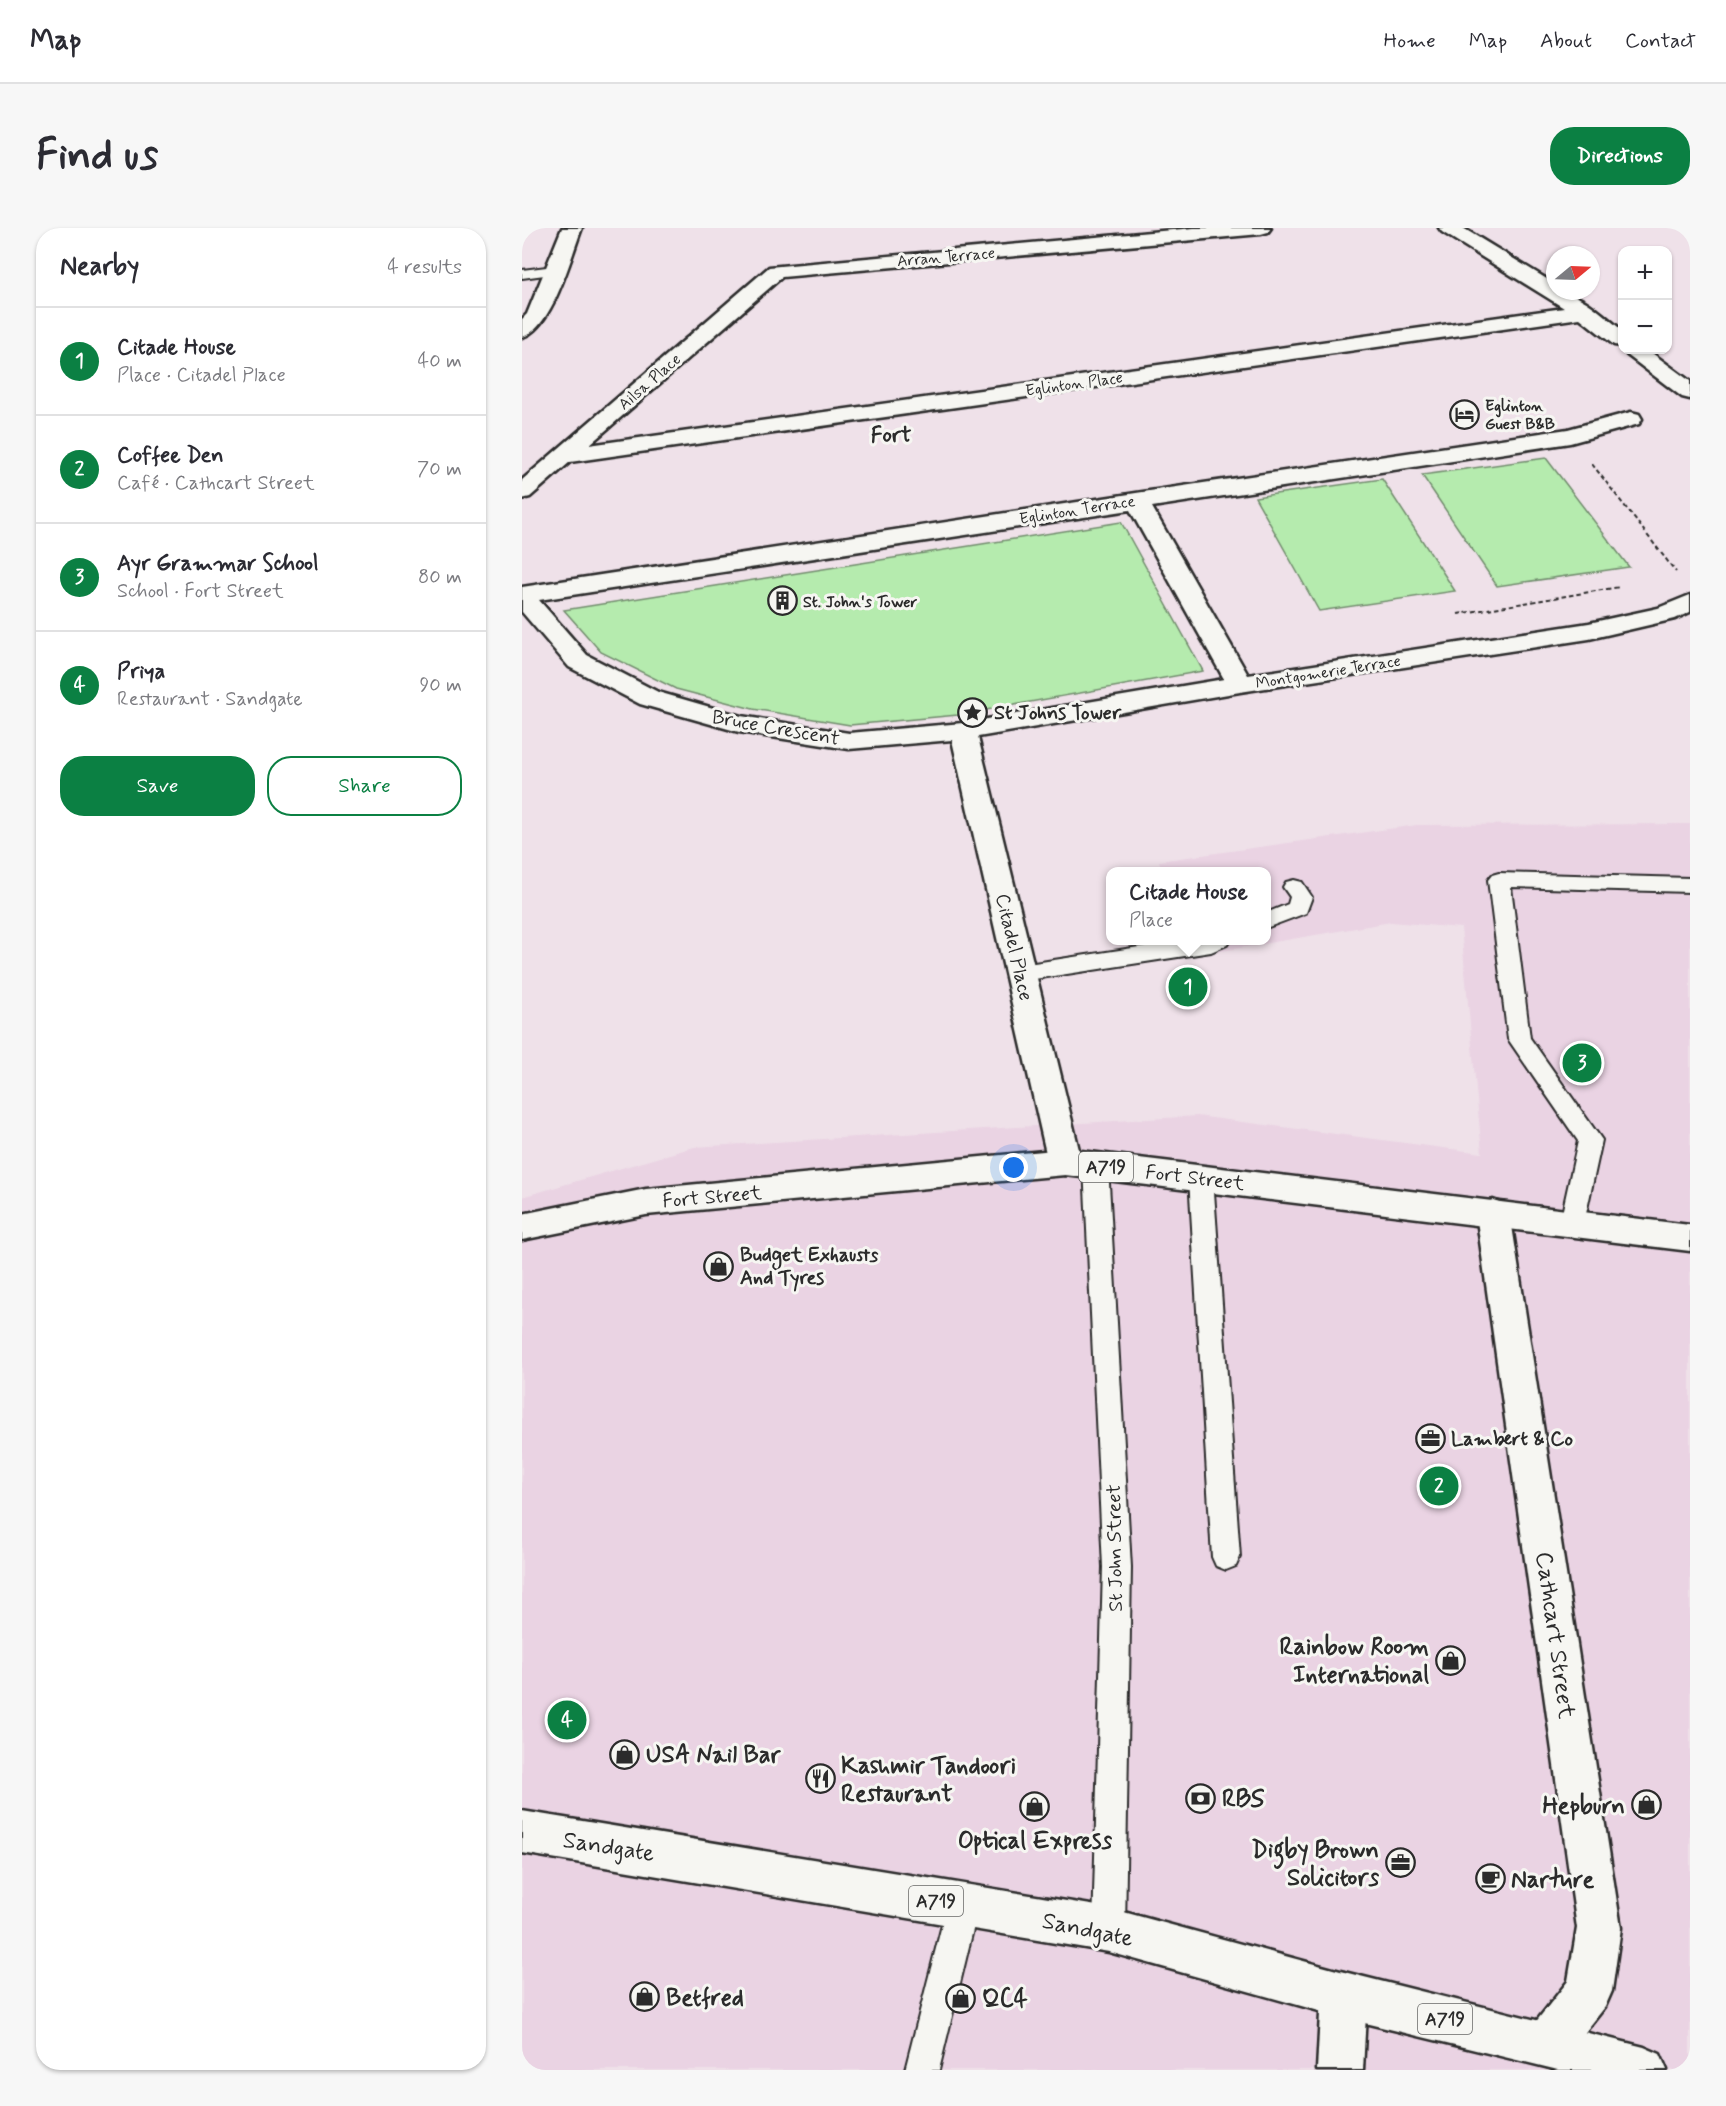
<!DOCTYPE html>
<html lang="en">
<head>
<meta charset="utf-8">
<style>
  :root { --surface:#fff; --page:#f7f7f7; --text:#2b2b33; --muted:#7c7c81; --line:#e1e1e2; --accent:#0b8043 }
  body { margin:0; font-family:Mynerve,sans-serif; background:var(--page); color:var(--text) }
  .controls { position:absolute; right:18px; top:18px; display:grid; overflow:hidden; border-radius:12px; box-shadow:0 2px 4px #0004 }
  .controls button { width:54px; height:54px; display:grid; place-items:center; padding:0; border:0; border-bottom:2px solid var(--line); background:var(--surface); color:var(--text); font:30px sans-serif }
  .compass { position:absolute; left:1024px; top:18px; width:54px; height:54px; border-radius:50%; background:var(--surface); box-shadow:0 2px 4px #0004; rotate:71deg }
  .you { position:absolute; left:492px; top:940px; width:21px; height:21px; margin:-15px; border:4px solid #fff; border-radius:50%; background:#1a73e8; box-shadow:0 0 0 9px #1a73e833 }
  .badge { display:grid; place-items:center; width:39px; height:39px; border-radius:50%; background:var(--accent); color:#fff; font-size:20px; font-weight:700 }
  .pin { position:absolute; translate:-50% -50%; border:3px solid #fff; box-shadow:0 2px 6px #0006 }
  .popup { position:absolute; left:584px; top:639px; width:165px; height:78px; box-sizing:border-box; display:grid; place-content:center; border-radius:12px; background:var(--surface); filter:drop-shadow(0 2px 4px #0005); font-size:20px; white-space:nowrap; color:var(--muted) }
  .popup b { font-size:22px; color:var(--text) }
  .popup::after { content:''; position:absolute; left:50%; top:100%; margin-left:-12px; border:12px solid transparent; border-top-color:var(--surface) }
  .list { margin:0; padding:0; list-style:none }
  h2 { display:flex; justify-content:space-between; align-items:center; height:78px; margin:0; padding:0 24px; font-size:26px }
  h2 small { font-size:20px; font-weight:400; color:var(--muted) }
  .list li { display:grid; grid-template-columns:39px 1fr auto; gap:18px; align-items:center; box-sizing:border-box; height:108px; padding:0 24px; border-top:2px solid var(--line) }
  .list b { display:block; font-size:22px; white-space:nowrap }
  .list p { margin:0; font-size:20px; white-space:nowrap; color:var(--muted) }
  .list em { font-size:20px; font-style:normal; color:var(--muted) }
  .actions { display:flex; gap:12px; padding:18px 24px }
  .actions a { flex:1; padding:14px 0; border:2px solid var(--accent); border-radius:24px; text-align:center; font-size:21px; color:var(--accent) }
  .actions .main { background:var(--accent); color:#fff }
  .map { position:relative; flex:none; width:1168px; height:1842px; overflow:hidden; border-radius:24px }
  header { display:flex; align-items:center; gap:36px; box-sizing:border-box; height:84px; padding:0 30px; background:var(--surface); border-bottom:2px solid var(--line) }
  header strong { font-size:28px }
  nav { display:flex; gap:33px; margin-inline-start:auto; font-size:21px }
  .intro { display:flex; align-items:center; justify-content:space-between; box-sizing:border-box; height:144px; padding:0 36px }
  h1 { margin:0; font-size:42px }
  .button { padding:15px 27px; border-radius:24px; background:var(--accent); color:#fff; font-size:21px; font-weight:700 }
  main { display:flex; gap:36px; padding:0 36px }
  aside { flex:1; background:var(--surface); border-radius:24px; box-shadow:0 2px 4px #0004 }
  .map>svg:first-child { display:block }
  .built { fill:#ead3e3 }
  .green { fill:#b5ebae; stroke:#708b6c; stroke-width:1.5 }
  .lines { fill:none; stroke-linecap:round; stroke-linejoin:round }
  .lane-casing { stroke:#2b2b2b; stroke-width:4 }
  .street-casing { stroke:#2b2b2b; stroke-width:5 }
  .primary-casing { stroke:#2b2b2b; stroke-width:5 }
  .path { stroke:#2b2b2b; stroke-width:2; stroke-dasharray:4.5 3; stroke-linecap:butt }
  .lane { fill:#f6f6f2; fill-rule:evenodd }
  .street { fill:#f6f6f2; fill-rule:evenodd }
  .primary { fill:#f6f6f2; fill-rule:evenodd }
  .labels { text-anchor:middle; stroke-width:6; stroke-linejoin:round; paint-order:stroke }
  .far-street-label { font-size:16px; fill:#2b2b2b; stroke:#f6f6f2 }
  .far-poi-label { font-size:16px; font-weight:bold; fill:#2b2b2b; stroke:#f6f6f2; text-anchor:start }
  .shield { fill:#f6f6f2; stroke:#686867; stroke-width:1.5 }
  .shield-label { font-size:18px; font-weight:bold; fill:#2b2b2b }
  .poi-label { font-size:20px; font-weight:bold; fill:#2b2b2b; stroke:#f6f6f2; text-anchor:start }
  .street-label { font-size:20px; fill:#2b2b2b; stroke:#f6f6f2 }
  .far-district-label { font-size:22px; font-weight:bold; fill:#2b2b2b; stroke:#f6f6f2 }
  .near-street-label { font-size:24px; fill:#2b2b2b; stroke:#f6f6f2 }
  .near-poi-label { font-size:24px; font-weight:bold; fill:#2b2b2b; stroke:#f6f6f2; text-anchor:start }
</style>
</head>
<body>
<header>
<strong>Map</strong>
<nav><a>Home</a><a>Map</a><a>About</a><a>Contact</a></nav>
</header>
<div class="intro"><h1>Find us</h1><a class="button">Directions</a></div>
<main>
<aside>
<h2>Nearby<small>4 results</small></h2>
<ul class="list">
<li><span class="badge">1</span><div><b>Citade House</b><p>Place · Citadel Place</p></div><em>40 m</em></li>
<li><span class="badge">2</span><div><b>Coffee Den</b><p>Café · Cathcart Street</p></div><em>70 m</em></li>
<li><span class="badge">3</span><div><b>Ayr Grammar School</b><p>School · Fort Street</p></div><em>80 m</em></li>
<li><span class="badge">4</span><div><b>Priya</b><p>Restaurant · Sandgate</p></div><em>90 m</em></li>
</ul>
<div class="actions"><a class="main">Save</a><a>Share</a></div>
</aside>
<div class="map">
<svg width="1168" height="1842" viewBox="0 0 1168 1842">
  <rect width="100%" height="100%" fill="#efe1e9"/>
  <filter id="ink" filterUnits="userSpaceOnUse"><feTurbulence type="fractalNoise" baseFrequency=".0167" numOctaves="2"/><feDisplacementMap in="SourceGraphic" scale="12" xChannelSelector="R" yChannelSelector="G"/><feConvolveMatrix kernelMatrix="1 2 1 2 8 2 1 2 1" color-interpolation-filters="sRGB"/></filter>
  <g filter="url(#ink)">
    <polygon class="built" points="1168,596 1168,1842 0,1842 0,969 172,919 675,888 960,925 939,700 869,694 665,729 660,713 744,712 744,644 640,643 637,633 895,597"/>
    <g class="green">
      <polygon points="1024,230 1107,339 975,358 900,247"/>
      <polygon points="860,251 933,363 797,383 733,269"/>
      <polygon points="599,294 681,443 436,487 328,497 231,481 154,461 79,424 42,382"/>
    </g>
    <g class="lines">
      <defs>
        <g id="lane">
          <polygon points="33,38 40,42 38,45 0,50 0,42"/>
          <polygon points="977,645 1168,650 1168,664 989,659 1008,810 1080,912 1062,995 1059,1002 1050,1005 1041,1002 1038,995 1056,913 986,811 966,652 970,647"/>
          <polygon points="772,652 780,654 790,669 784,685 744,700 744,685 766,676 768,669 761,659 764,654"/>
          <polygon points="663,712 708,712 705,717 689,724 499,753 491,750 488,745 491,740 499,737"/>
          <polygon points="574,929 583,932 586,938 609,1339 603,1702 598,1713 587,1718 576,1713 571,1702 581,1339 562,938 565,932"/>
          <polygon points="679,941 688,943 691,950 718,1329 714,1338 704,1342 694,1338 690,1329 667,950 670,943"/>
          <polygon points="441,1661 452,1666 457,1677 417,1842 383,1842 425,1677 430,1666"/>
        </g>
        <g id="street">
          <path d="M40 0H60C49 28 30 102 0 109V91L5 86Z"/>
          <path d="M672 0H749L746 4 739 6 260 49 67 217 1042 80 920 4 917 0H941L1033 56V63C1058 63 1082 88 1100 102V118L1092 117 1058 90 48 234 8 269 0 271V252L247 39Z"/>
          <polygon points="1103,122 1126,122 1168,153 1168,171 1160,169 1105,127"/>
          <path d="M1109 184 1117 186 1120 191 1117 196 1048 215 630 279 726 447 1067 395 1136 380 1168 367V384L1153 391 1067 411 718 464 456 509 560 934 555 943 543 947 531 943 526 934 430 512 327 521 217 504 118 476 47 439 0 384V359L614 265 1046 201ZM608 282 702 451 441 495 327 505 219 488 136 464 65 427 17 372Z"/>
          <polygon points="971,972 983,976 988,985 1099,1700 1090,1763 1083,1779 1041,1832 1025,1839 1009,1832 1002,1816 1009,1800 1046,1753 1055,1700 954,985 959,976"/>
          <polygon points="822,1744 838,1751 845,1767 841,1842 795,1842 799,1767 806,1751"/>
        </g>
        <g id="primary">
          <polygon points="543,921 1168,997 1168,1023 543,947 124,987 0,1012 0,986 124,961"/>
          <polygon points="0,1583 587,1680 822,1744 1122,1819 1138,1826 1145,1842 1036,1842 822,1790 587,1724 0,1625"/>
        </g>
      </defs>
      <use href="#lane" class="lane-casing"/>
      <use href="#street" class="street-casing"/>
      <use href="#primary" class="primary-casing"/>
      <g class="path">
        <polyline points="1070,236 1154,344"/>
        <polyline points="936,386 1098,359"/>
      </g>
      <use href="#lane" class="lane"/>
      <use href="#street" class="street"/>
      <use href="#primary" class="primary"/>
    </g>
  </g>
  <defs>
    <symbol id="hotel-ring" viewBox="-11 -11 22 22"><circle r="9.5" fill="#f6f6f2" stroke="#2b2b2b" stroke-width="1.5"/><path d="M-6-4.5h1.5V1H6V5H4.5V3h-9V5H-6ZM-4 0a1.8 1.8 0 1 1 3.6 0ZM.5 0V-2.5h3Q6-2.5 6 0Z" fill="#2b2b2b"/></symbol>
    <symbol id="building-ring" viewBox="-11 -11 22 22"><circle r="9.5" fill="#f6f6f2" stroke="#2b2b2b" stroke-width="1.5"/><path d="M-4-6H4V6H1V3H-1V6H-4ZM-2.5-4.3h1.7v1.8h-1.7ZM.8-4.3h1.7v1.8H.8ZM-2.5-1h1.7V.8h-1.7ZM.8-1h1.7V.8H.8Z" fill="#2b2b2b"/></symbol>
    <symbol id="sight-ring" viewBox="-11 -11 22 22"><circle r="9.5" fill="#f6f6f2" stroke="#2b2b2b" stroke-width="1.5"/><path d="M0-6L1.8-2.2L6-1.7L2.9 1.2L3.7 5.4L0 3.3L-3.7 5.4L-2.9 1.2L-6-1.7L-1.8-2.2Z" fill="#2b2b2b"/></symbol>
    <symbol id="shop-ring" viewBox="-11 -11 22 22"><circle r="9.5" fill="#f6f6f2" stroke="#2b2b2b" stroke-width="1.5"/><path d="M-5-2.5h2.3a2.7 3.5 0 0 1 5.4 0H5L5.5 6h-11ZM-1.5-2.5h3a1.5 2.3 0 0 0-3 0Z" fill="#2b2b2b"/></symbol>
    <symbol id="office-ring" viewBox="-11 -11 22 22"><circle r="9.5" fill="#f6f6f2" stroke="#2b2b2b" stroke-width="1.5"/><path d="M-6-3h4V-5.5h4V-3h4V5H-6ZM-1-4.5V-3h2v-1.5ZM-6 0V1H6V0Z" fill="#2b2b2b"/></symbol>
    <symbol id="restaurant-ring" viewBox="-11 -11 22 22"><circle r="9.5" fill="#f6f6f2" stroke="#2b2b2b" stroke-width="1.5"/><path d="M-5-6h1v4h1v-4h1v4h1v-4h1v5L-1.5 .5V6h-2V.5L-5-1ZM5-6V6H3V1.5H1.5Q1.5-4 5-6Z" fill="#2b2b2b"/></symbol>
    <symbol id="bank-ring" viewBox="-11 -11 22 22"><circle r="9.5" fill="#f6f6f2" stroke="#2b2b2b" stroke-width="1.5"/><path d="M-6-4H6V4H-6ZM0-2.3a2.3 2.3 0 1 0 0 4.6a2.3 2.3 0 1 0 0-4.6Z" fill="#2b2b2b"/></symbol>
    <symbol id="cafe-ring" viewBox="-11 -11 22 22"><circle r="9.5" fill="#f6f6f2" stroke="#2b2b2b" stroke-width="1.5"/><path d="M-5.5-4.5H6V0H3Q3 3.5 0 3.5H-2.5Q-5.5 3.5-5.5 0ZM3-3.2v2h1.7v-2ZM-6 4.5H4V6H-6Z" fill="#2b2b2b"/></symbol>
  </defs>
  <g fill-rule="evenodd">
    <use href="#hotel-ring" x="926" y="170" width="33" height="33"/>
    <use href="#building-ring" x="244" y="356" width="33" height="33"/>
    <use href="#sight-ring" x="434" y="468" width="33" height="33"/>
    <use href="#shop-ring" x="180" y="1022" width="33" height="33"/>
    <use href="#office-ring" x="892" y="1194" width="33" height="33"/>
    <use href="#shop-ring" x="912" y="1416" width="33" height="33"/>
    <use href="#shop-ring" x="86" y="1510" width="33" height="33"/>
    <use href="#restaurant-ring" x="282" y="1534" width="33" height="33"/>
    <use href="#bank-ring" x="662" y="1554" width="33" height="33"/>
    <use href="#shop-ring" x="1108" y="1560" width="33" height="33"/>
    <use href="#shop-ring" x="496" y="1562" width="33" height="33"/>
    <use href="#office-ring" x="862" y="1618" width="33" height="33"/>
    <use href="#cafe-ring" x="952" y="1634" width="33" height="33"/>
    <use href="#shop-ring" x="106" y="1752" width="33" height="33"/>
    <use href="#shop-ring" x="422" y="1754" width="33" height="33"/>
  </g>
  <g class="labels">
    <g class="far-street-label">
      <text transform="translate(424 28) rotate(-5)" y="6">Arran Terrace</text>
      <text transform="translate(127 153) rotate(-41)" y="6">Ailsa Place</text>
      <text transform="translate(552 155) rotate(-8)" y="6">Eglinton Place</text>
      <text transform="translate(555 281) rotate(-9)" y="6">Eglinton Terrace</text>
      <text transform="translate(806 443) rotate(-9)" y="6">Montgomerie Terrace</text>
    </g>
    <g class="far-poi-label">
      <text x="963" y="183">Eglinton<tspan x="963" dy="18">Guest B&amp;B</tspan></text>
      <text x="281" y="379">St. John's Tower</text>
    </g>
    <g class="shield">
      <rect x="557" y="924" width="54" height="30" rx="4.5"/>
      <rect x="387" y="1658" width="54" height="30" rx="4.5"/>
      <rect x="896" y="1776" width="54" height="30" rx="4.5"/>
    </g>
    <g class="shield-label">
      <text x="584" y="945">A719</text>
      <text x="414" y="1679">A719</text>
      <text x="923" y="1797">A719</text>
    </g>
    <g class="poi-label">
      <text x="472" y="491">St Johns Tower</text>
      <text x="218" y="1033">Budget Exhausts<tspan x="218" dy="23">And Tyres</tspan></text>
      <text x="929" y="1217">Lambert &amp; Co</text>
    </g>
    <g class="street-label">
      <text transform="translate(254 499) rotate(10)" y="7">Bruce Crescent</text>
      <text transform="translate(493 719) rotate(77)" y="7">Citadel Place</text>
      <text transform="translate(673 949) rotate(7)" y="7">Fort Street</text>
      <text transform="translate(190 968) rotate(-5)" y="7">Fort Street</text>
      <text transform="translate(592 1320) rotate(-91)" y="7">St John Street</text>
    </g>
    <g class="far-district-label">
      <text x="369" y="214">Fort</text>
    </g>
    <g class="near-street-label">
      <text transform="translate(1034 1407) rotate(82)" y="8">Cathcart Street</text>
      <text transform="translate(87 1618) rotate(9)" y="8">Sandgate</text>
      <text transform="translate(566 1701) rotate(12)" y="8">Sandgate</text>
    </g>
    <g class="near-poi-label">
      <text x="907" y="1426" text-anchor="end">Rainbow Room<tspan x="907" dy="28">International</tspan></text>
      <text x="124" y="1534">USA Nail Bar</text>
      <text x="319" y="1545">Kashmir Tandoori<tspan x="319" dy="28">Restaurant</tspan></text>
      <text x="700" y="1578">RBS</text>
      <text x="1103" y="1585" text-anchor="end">Hepburn</text>
      <text x="513" y="1620" text-anchor="middle">Optical Express</text>
      <text x="857" y="1629" text-anchor="end">Digby Brown<tspan x="857" dy="28">Solicitors</tspan></text>
      <text x="989" y="1659">Narture</text>
      <text x="144" y="1777">Betfred</text>
      <text x="460" y="1778">QC4</text>
    </g>
  </g>
</svg>
<div class="controls">
<button>+</button>
<button>−</button>
</div>
<svg class="compass" viewBox="-18 -18 36 36"><path d="M0-13l5 13h-10z" fill="#e53935"/><path d="M0 13l5-13h-10z" fill="#7c7c81"/></svg>
<div class="you"></div>
<div class="pin badge" style="left:666px;top:759px">1</div>
<div class="popup"><b>Citade House</b>Place</div>
<div class="pin badge" style="left:917px;top:1258px">2</div>
<div class="pin badge" style="left:1060px;top:835px">3</div>
<div class="pin badge" style="left:45px;top:1492px">4</div>
</div>
</main>
</body>
</html>
